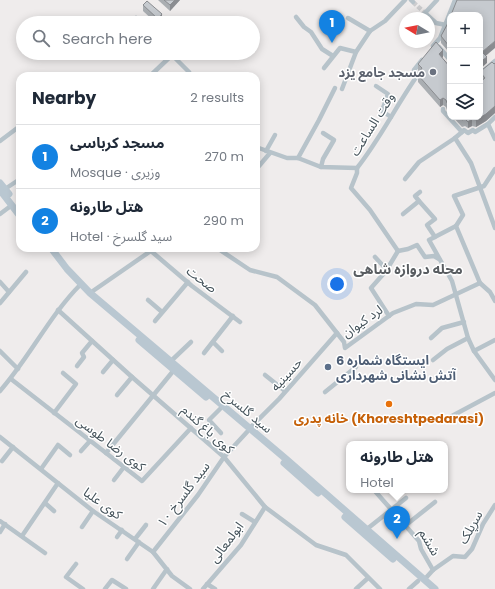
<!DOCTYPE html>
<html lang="en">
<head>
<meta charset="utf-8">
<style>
  :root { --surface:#fff; --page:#f6f6f7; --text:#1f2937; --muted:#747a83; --line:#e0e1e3; --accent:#1382e2 }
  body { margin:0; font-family:Poppins,"Noto Sans Arabic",sans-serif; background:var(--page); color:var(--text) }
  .controls { position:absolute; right:12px; top:12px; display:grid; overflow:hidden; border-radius:8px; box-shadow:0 2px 10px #0003 }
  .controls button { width:36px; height:36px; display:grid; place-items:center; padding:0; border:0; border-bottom:1px solid var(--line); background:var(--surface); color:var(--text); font:20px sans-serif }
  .compass { position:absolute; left:399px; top:12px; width:36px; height:36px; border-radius:50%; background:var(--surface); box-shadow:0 2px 10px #0003; rotate:280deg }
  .you { position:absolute; left:337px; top:284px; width:14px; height:14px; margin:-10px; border:3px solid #fff; border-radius:50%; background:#1a73e8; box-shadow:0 0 0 6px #1a73e833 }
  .badge { display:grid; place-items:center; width:26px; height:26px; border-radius:50%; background:var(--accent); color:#fff; font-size:13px; font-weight:700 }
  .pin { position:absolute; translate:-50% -33px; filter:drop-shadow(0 1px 2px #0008) }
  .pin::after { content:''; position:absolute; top:21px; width:14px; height:12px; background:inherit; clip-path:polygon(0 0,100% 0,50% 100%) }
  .popup { position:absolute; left:346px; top:441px; width:102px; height:52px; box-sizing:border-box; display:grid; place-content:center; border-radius:8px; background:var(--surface); filter:drop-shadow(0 1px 3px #0005); font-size:13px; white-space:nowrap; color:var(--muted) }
  .popup b { font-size:15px; color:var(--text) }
  .popup::after { content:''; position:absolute; left:50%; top:100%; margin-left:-8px; border:8px solid transparent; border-top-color:var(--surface) }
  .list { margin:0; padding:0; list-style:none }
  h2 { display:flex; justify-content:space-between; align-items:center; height:52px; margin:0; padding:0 16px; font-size:17px }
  h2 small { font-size:13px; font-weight:400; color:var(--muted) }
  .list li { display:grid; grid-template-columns:26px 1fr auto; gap:12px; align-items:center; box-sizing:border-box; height:64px; padding:0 16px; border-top:1px solid var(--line) }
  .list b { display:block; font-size:15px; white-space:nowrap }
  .list p { margin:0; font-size:13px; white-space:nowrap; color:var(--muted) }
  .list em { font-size:13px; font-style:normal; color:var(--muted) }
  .icon { flex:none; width:22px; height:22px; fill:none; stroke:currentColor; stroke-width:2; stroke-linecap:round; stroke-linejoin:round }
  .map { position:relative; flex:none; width:495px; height:589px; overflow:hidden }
  .search { position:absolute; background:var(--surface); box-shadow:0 2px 10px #0003; left:16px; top:16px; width:244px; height:44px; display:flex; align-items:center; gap:10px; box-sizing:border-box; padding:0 14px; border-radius:22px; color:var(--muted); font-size:15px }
  .panel { position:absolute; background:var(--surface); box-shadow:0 2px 10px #0003; left:16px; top:72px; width:244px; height:180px; border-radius:12px }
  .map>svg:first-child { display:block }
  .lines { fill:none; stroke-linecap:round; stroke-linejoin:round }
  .street-tunnel { stroke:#cdcdcf; stroke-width:4.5; stroke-dasharray:4.5 2; stroke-linecap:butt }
  .street { stroke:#b7c3ca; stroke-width:4.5 }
  .secondary { stroke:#b9c7d1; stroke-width:7 }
  .wall { fill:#aaaeb2 }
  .shaded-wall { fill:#8b8d91 }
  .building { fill:#c6cacf; stroke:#8b8d91 }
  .worship-dot { fill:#6b7280; stroke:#fff; stroke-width:1.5 }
  .service-dot { fill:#5c6f8a; stroke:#fff; stroke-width:1.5 }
  .food-dot { fill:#e8710a; stroke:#fff; stroke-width:1.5 }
  .labels { text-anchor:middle; stroke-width:3; stroke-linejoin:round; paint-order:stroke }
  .worship-label { font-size:13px; font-weight:bold; fill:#5b616d; stroke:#fff; text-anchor:end }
  .street-label { font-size:13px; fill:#44525a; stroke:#fff }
  .service-label { font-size:13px; font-weight:bold; fill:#4e5e75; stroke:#fff; text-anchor:start }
  .food-label { font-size:13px; font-weight:bold; fill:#c56008; stroke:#fff }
  .neighbourhood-label { font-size:14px; font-weight:bold; fill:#595d61; stroke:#fff }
</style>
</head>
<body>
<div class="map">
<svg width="495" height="589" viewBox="0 0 495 589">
  <rect width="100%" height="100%" fill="#efecec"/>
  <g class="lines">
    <polyline class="street-tunnel" points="413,2 425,13"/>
    <g class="street">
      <polyline points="411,0 413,2"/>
      <polyline points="437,0 425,13 436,23 446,25"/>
      <polyline points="296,17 304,27 311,32 322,49 333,56"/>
      <polyline points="136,18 141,23"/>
      <polyline points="348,18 370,31"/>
      <polyline points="433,46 440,38 455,0"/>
      <polyline points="439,47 450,60"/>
      <polyline points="170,53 189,72 191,76"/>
      <polyline points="324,68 340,48 356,52"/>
      <polyline points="480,74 495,61"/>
      <polyline points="150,76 172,55"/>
      <polyline points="376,86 388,94 382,111 391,117"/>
      <polyline points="342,89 356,52 370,31 385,21 405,0"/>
      <polyline points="443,109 443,111 462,132 464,130 468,133 473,130 475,132 488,124 495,139"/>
      <polyline points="488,124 495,117"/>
      <polyline points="455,138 471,163 495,228"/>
      <polyline points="0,141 20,126"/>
      <path d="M256 147 287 158H298L321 167 357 168C380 139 396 106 417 76L414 70 422 60"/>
      <polyline points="266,151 275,135"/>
      <polyline points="298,158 319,120 335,88"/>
      <polyline points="256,164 259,166 270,153"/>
      <polyline points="321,167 323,159 334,140 323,133"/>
      <polyline points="357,168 357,173 351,188 370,210 398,251"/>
      <polyline points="495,169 484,186 454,196 463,215 456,226 480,283 490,292 495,301"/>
      <polyline points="405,179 419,162 455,138 462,132"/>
      <polyline points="5,189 20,179"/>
      <polyline points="419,201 415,196 420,192"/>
      <polyline points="0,214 12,205"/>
      <polyline points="403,214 419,201 435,219 427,225 435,237"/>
      <polyline points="456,226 429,240 452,281 468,338 474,351 495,380"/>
      <polyline points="217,248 250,270 277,277 315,305 344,342 345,348 393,313 416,304 433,305 480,283"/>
      <polyline points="151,251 192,286 240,322"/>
      <polyline points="398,251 408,249 417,245 425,257 434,256 439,259"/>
      <polyline points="375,257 387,270"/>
      <polyline points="0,282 9,292"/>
      <polyline points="90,293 155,248"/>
      <polyline points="148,300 162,312"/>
      <polyline points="0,303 26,272"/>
      <polyline points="58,310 132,377 224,457 265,507 316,545 346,555 380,589"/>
      <polyline points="389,316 371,288 386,271 398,251"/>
      <polyline points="155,321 188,282"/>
      <polyline points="431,338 442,328 464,322"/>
      <polyline points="213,342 222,351"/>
      <polyline points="0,351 18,369"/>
      <polyline points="474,351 495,340"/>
      <polyline points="204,353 233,316"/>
      <polyline points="433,360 447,349 468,338"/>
      <polyline points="171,361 191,342"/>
      <polyline points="77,366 84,357 82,353 92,341"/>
      <polyline points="103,372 113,360"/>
      <polyline points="265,375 285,391"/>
      <polyline points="11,379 142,481 191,428"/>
      <path d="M0 391C30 357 49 316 81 284"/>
      <polyline points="325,392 356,367"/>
      <polyline points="117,395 132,377"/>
      <polyline points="220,409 209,420 221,433"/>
      <polyline points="54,413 76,384 63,373"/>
      <polyline points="450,417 495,393"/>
      <polyline points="250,428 279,399 337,333"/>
      <polyline points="0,437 93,511 153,552 172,576 190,589"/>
      <polyline points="81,451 90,441"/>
      <polyline points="106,453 174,370"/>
      <polyline points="2,461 13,447"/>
      <polyline points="41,469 58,445 70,455"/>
      <polyline points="114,480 124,467"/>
      <polyline points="374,490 419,541 421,549 433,570"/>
      <polyline points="45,503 54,511"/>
      <polyline points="242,514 255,522"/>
      <polyline points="0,521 45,553"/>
      <polyline points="406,525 435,502"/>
      <polyline points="82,527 93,511"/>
      <polyline points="367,529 406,498"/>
      <polyline points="0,532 5,524"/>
      <polyline points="22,536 58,483"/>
      <polyline points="117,537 122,530"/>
      <polyline points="135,539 146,525"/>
      <polyline points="153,552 198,495 224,457 247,432"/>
      <polyline points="127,559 139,542"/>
      <polyline points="76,564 66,577 83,589"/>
      <polyline points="424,580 433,570 453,556 465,557 472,549 483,524 495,505"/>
      <polyline points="207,584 215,589"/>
      <polyline points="105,589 112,580 126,589"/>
      <polyline points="153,589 167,569"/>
      <polyline points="203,589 241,545 265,507"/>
      <polyline points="356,589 368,578"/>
      <polyline points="409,589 418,581"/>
    </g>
    <g class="secondary">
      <polyline points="0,183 9,194"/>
      <polyline points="0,190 20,216"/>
      <polyline points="51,248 67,269 90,293 286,459 435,589"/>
      <polyline points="139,340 206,397"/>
      <polyline points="284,463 318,493"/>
      <polyline points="345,517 393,559"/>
    </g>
  </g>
  <g class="wall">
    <polygon points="158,0 180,0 170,11"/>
    <polygon points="143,5 162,20 159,23 156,23 143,11"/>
    <polygon points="450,19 449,52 441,43 441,36 448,23"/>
    <polygon points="443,57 442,58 450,67 450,113 447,110 446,107 443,105 440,107 418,82 418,75 419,72 418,70 418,64"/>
    <polygon points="495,63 495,113 486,121 476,127 472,126 468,128 465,126 462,127 453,117 480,117 482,81 480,79 480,70 482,70"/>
  </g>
  <g class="shaded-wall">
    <polygon points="175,0 180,0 170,11 170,5"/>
    <polygon points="162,14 162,20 159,23 158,23 158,19"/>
    <polygon points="495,41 495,48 482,59 482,52"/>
    <polygon points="450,44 450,51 449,52 449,46"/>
    <polygon points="443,50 443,57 439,61 439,54"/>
    <polygon points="487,57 487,63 480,69 480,62"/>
    <polygon points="443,98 443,105 440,107 440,100"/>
    <polygon points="495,106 495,113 486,121 476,127 476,120"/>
    <polygon points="472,119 472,126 468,128 468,122"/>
  </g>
  <g class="building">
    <polygon points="164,0 175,0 170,5"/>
    <polygon points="457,0 495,0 495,41 482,52 487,57 480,62 480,15 451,15"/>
    <polygon points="147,1 162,14 158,19 143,5"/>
    <polygon points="450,19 450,44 449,46 441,36 448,23"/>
    <polygon points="436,42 443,50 439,54 450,67 450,106 447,103 446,100 443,98 440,100 418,75 422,68 418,64"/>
    <polygon points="492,62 494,64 495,63 495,106 486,114 476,120 472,119 468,122 465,119 462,120 460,117 480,117 480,82 485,78 480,72 480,70 482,70"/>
  </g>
  <circle class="worship-dot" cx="433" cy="72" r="4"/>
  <circle class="service-dot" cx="328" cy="367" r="4"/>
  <circle class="food-dot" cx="389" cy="404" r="4"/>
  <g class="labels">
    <g class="worship-label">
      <text x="425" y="77">مسجد جامع یزد</text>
    </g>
    <g class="street-label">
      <text transform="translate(372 124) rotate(-58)" y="5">وقت الساعت</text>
      <text transform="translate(202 279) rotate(38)" y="5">صحت</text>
      <text transform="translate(362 321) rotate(-35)" y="5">لرد کیوان</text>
      <text transform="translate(286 374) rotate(-48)" y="5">حسینیه</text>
      <text transform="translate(248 411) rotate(40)" y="5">سید گلسرخ</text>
      <text transform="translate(208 429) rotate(42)" y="5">کوی باغ گندم</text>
      <text transform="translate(111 443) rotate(37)" y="5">کوی رضا طوسی</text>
      <text transform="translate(183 494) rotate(-53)" y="5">سید گلسرخ ۱۰</text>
      <text transform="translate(103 503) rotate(36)" y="5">کوی علیا</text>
      <text transform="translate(470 527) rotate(-61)" y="5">سرپلک</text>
      <text transform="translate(226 542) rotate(-53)" y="5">ابولمعالی</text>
      <text transform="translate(430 542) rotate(60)" y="5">ششم</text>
    </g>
    <g class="service-label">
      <text x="336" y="365">ایستگاه شماره 6<tspan x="336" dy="15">آتش نشانی شهرداری</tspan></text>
    </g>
    <g class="food-label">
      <text x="389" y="423">خانه پدری (Khoreshtpedarasi)</text>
    </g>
    <g class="neighbourhood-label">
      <text x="408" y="274">محله دروازه شاهی</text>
    </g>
  </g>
</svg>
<div class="controls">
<button>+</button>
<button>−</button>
<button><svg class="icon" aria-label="layers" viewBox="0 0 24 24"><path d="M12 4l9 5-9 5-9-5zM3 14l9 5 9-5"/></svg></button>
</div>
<svg class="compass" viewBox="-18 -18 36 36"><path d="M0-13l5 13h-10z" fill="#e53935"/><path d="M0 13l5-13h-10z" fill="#747a83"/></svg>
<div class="you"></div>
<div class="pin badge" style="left:332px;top:43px">1</div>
<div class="pin badge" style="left:397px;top:539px">2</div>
<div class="popup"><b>هتل طارونه</b>Hotel</div>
<div class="search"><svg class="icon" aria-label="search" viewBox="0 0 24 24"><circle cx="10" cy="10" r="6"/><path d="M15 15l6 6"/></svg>Search here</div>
<section class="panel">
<h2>Nearby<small>2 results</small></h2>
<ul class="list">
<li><span class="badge">1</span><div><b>مسجد کرباسی</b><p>Mosque · وزیری</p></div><em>270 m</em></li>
<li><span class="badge">2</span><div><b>هتل طارونه</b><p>Hotel · سید گلسرخ</p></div><em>290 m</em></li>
</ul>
</section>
</div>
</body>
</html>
